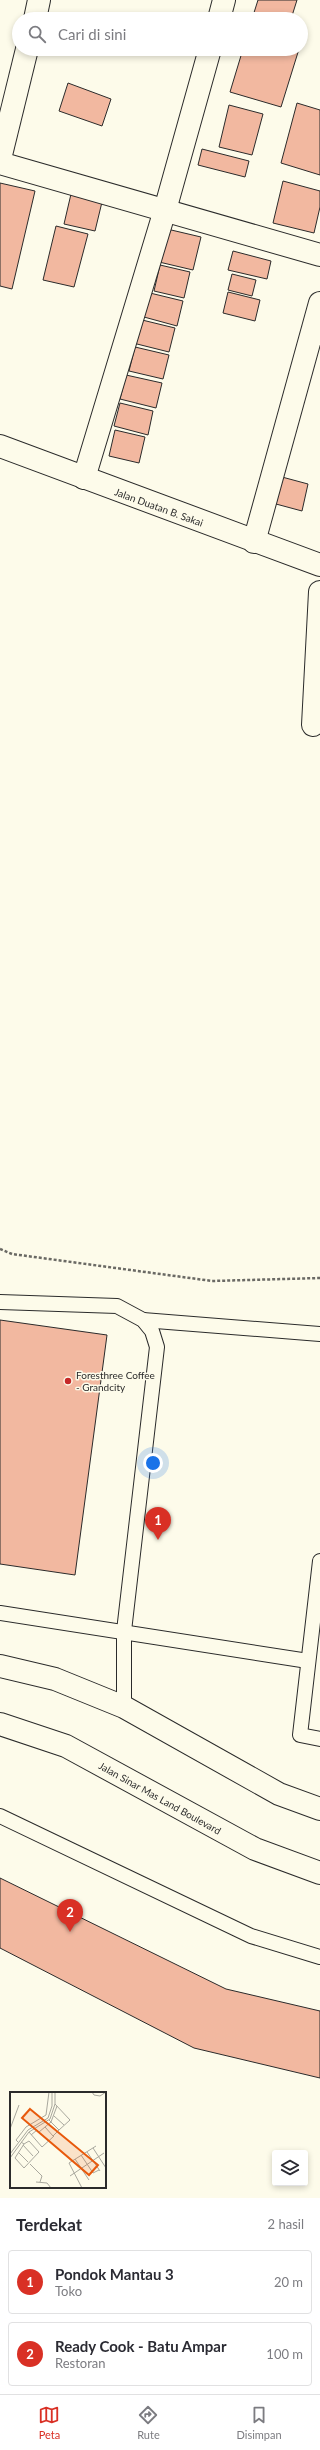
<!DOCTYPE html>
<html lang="id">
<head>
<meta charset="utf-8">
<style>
  :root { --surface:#fff; --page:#f7f7f7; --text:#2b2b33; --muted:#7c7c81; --line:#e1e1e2; --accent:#d93025 }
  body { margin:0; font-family:Lato,sans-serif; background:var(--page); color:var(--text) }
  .controls { position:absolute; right:12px; bottom:12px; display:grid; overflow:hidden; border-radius:4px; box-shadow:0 2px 6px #0003 }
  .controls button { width:36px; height:36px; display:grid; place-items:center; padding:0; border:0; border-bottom:1px solid var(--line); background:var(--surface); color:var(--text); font:20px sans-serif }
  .you { position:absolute; left:153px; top:1463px; width:14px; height:14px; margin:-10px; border:3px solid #fff; border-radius:50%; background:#1a73e8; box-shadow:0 0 0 6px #1a73e833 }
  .badge { display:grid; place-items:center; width:26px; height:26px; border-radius:50%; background:var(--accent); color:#fff; font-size:13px; font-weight:700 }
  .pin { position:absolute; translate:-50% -33px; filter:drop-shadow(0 1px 2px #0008) }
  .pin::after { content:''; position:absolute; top:21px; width:14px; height:12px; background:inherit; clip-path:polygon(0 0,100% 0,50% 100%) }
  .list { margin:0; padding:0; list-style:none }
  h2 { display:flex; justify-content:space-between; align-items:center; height:52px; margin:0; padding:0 16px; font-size:17px }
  h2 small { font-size:13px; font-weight:400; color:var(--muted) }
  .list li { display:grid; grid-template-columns:26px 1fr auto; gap:12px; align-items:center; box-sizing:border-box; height:64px; margin:0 8px 8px; padding:0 8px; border:1px solid var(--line); border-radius:4px }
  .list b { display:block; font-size:15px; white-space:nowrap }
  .list p { margin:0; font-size:13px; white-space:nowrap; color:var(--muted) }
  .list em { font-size:13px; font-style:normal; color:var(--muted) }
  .icon { flex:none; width:22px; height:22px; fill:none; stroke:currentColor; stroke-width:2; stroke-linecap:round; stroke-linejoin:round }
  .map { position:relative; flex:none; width:320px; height:2198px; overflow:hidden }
  .search { position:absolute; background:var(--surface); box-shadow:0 2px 6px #0003; left:12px; right:12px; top:12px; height:44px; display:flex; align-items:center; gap:10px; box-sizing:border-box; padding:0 14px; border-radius:22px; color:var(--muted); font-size:15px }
  .sheet { height:196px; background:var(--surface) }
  nav { display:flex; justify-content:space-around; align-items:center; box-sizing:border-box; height:56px; border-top:1px solid var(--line); background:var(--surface); font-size:11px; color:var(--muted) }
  nav a { display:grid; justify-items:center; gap:2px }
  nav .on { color:var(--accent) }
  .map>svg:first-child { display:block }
  .building { fill:#f2b8a0; stroke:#2b2b2b }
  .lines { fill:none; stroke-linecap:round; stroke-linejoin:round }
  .service-casing { stroke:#2b2b2b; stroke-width:16 }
  .minor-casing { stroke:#2b2b2b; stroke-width:24 }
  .tertiary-casing { stroke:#2b2b2b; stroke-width:24 }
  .path { stroke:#6a6964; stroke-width:2.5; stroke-dasharray:3 2; stroke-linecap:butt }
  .service { stroke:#fdfbea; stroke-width:14 }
  .minor { stroke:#fdfbea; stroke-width:22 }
  .tertiary { stroke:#fdfbea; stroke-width:22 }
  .poi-dot { fill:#c62828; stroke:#fdfbea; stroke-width:1.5 }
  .labels { text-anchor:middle; stroke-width:3; stroke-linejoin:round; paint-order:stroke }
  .street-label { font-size:10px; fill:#2b2b2b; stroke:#fdfbea }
  .poi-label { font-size:10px; fill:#2b2b2b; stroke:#fdfbea; text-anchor:start }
  .inset-road { fill:none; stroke:#a9a89e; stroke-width:1 }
  .view { fill:#e8590c; fill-opacity:0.15; stroke:#e8590c; stroke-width:2 }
  .inset-edge { fill:none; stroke:#2b2b2b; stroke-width:2 }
</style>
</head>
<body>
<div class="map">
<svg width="320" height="2198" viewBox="0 0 320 2198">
  <rect width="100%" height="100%" fill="#fdfbea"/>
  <g class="building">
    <polygon points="258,0 297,0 291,19 252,19"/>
    <polygon points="243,49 299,49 281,107 230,92"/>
    <polygon points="68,83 111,99 102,126 59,111"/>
    <polygon points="297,103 320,110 320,175 281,163"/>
    <polygon points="229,105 263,114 252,155 219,147"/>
    <polygon points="202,149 249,161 245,177 198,165"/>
    <polygon points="283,181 320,191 320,207 314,233 273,223"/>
    <polygon points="0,183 35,191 12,289 0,286"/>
    <polygon points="71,194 102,202 95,231 64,224"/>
    <polygon points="56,226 88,234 74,287 43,280"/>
    <polygon points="167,229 201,237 193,270 159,262"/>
    <polygon points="233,251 271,261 267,279 228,270"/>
    <polygon points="160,265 190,272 184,298 154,291"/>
    <polygon points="232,274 256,280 252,296 228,290"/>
    <polygon points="228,292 260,300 255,321 223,313"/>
    <polygon points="150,293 183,301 177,326 144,317"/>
    <polygon points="138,319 175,328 169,352 133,343"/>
    <polygon points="135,347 169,355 163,379 129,371"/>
    <polygon points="126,375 162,383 156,408 120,399"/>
    <polygon points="120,403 153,411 148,435 114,426"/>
    <polygon points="115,430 145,437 139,463 109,456"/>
    <polygon points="282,477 308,484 302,511 276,504"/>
    <polygon points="0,1320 107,1335 75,1575 0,1564"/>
    <polygon points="0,1878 226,1989 320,2011 320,2078 194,2048 0,1948"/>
  </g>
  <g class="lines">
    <defs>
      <g id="service">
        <polyline points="0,1302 117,1306 143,1320 152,1331 157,1347 124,1631 124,1707"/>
        <polyline points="143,1320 320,1334"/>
        <polyline points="320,1561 300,1735 320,1739"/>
        <polyline points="0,1613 308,1661"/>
        <polyline points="0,1816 251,1936 320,1957"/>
      </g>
      <g id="minor">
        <polyline points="35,19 39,0"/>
        <polyline points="219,19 224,0"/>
        <polyline points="0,159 27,49"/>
        <polyline points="0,163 320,255"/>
        <polyline points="0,446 320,565"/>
        <polyline points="84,478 165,210 210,49"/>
        <polyline points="254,542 320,303"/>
        <polyline points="313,725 320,592"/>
      </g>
      <g id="tertiary">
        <polyline points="0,1666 55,1679 124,1707 279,1794 320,1809"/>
        <polyline points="0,1724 66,1746 255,1849 320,1873"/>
      </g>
    </defs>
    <use href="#service" class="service-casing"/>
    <use href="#minor" class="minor-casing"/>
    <use href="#tertiary" class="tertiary-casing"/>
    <polyline class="path" points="0,1249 12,1254 212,1281 320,1278"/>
    <use href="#service" class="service"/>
    <use href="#minor" class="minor"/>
    <use href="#tertiary" class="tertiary"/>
  </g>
  <circle class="poi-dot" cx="68" cy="1381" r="4"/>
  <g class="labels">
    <g class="street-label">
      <text transform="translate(159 507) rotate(20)" y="4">Jalan Duatan B. Sakai</text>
      <text transform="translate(160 1798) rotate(29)" y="4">Jalan Sinar Mas Land Boulevard</text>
    </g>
    <g class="poi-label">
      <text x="76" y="1379">Foresthree Coffee<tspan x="76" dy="12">- Grandcity</tspan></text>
    </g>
  </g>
  <g transform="translate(10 2092)">
    <rect width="96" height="96" fill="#fdfbea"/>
    <path class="inset-road" d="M82 0 84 3 90 4 96 0M44 24 54 33M39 28 49 38 60 28 45 12M35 35 43 44 49 38M0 37 9 13M19 40 32 55 44 44M29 40 41 30 47 14M21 43 27 38 38 49M8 50 6 48 16 35 36 23 39 0M11 50 14 52 19 49 29 60 14 76 5 66 14 52M13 53 23 64M83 56 96 76M77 60 90 79M9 61 18 70M0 62 18 38 38 26 42 14V0M71 63 83 81 89 78M0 66 19 40 40 27 45 12V0M65 67 79 88M20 72 32 84 30 90M60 84 94 61M26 90 37 91 41 96M72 96 59 71 86 54"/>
    <path class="view" d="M20 17 88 73 79 83 12 26Z"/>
    <rect width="96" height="96" class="inset-edge"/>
  </g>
</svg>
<div class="controls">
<button><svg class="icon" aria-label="layers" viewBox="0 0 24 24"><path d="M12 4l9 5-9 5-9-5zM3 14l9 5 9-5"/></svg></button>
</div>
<div class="you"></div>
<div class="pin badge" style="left:158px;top:1540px">1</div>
<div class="pin badge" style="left:70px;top:1932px">2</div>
<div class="search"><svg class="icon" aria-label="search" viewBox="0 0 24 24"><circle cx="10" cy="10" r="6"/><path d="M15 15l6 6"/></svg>Cari di sini</div>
</div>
<section class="sheet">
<h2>Terdekat<small>2 hasil</small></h2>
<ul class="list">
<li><span class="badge">1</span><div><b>Pondok Mantau 3</b><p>Toko</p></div><em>20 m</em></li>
<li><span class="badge">2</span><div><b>Ready Cook - Batu Ampar</b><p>Restoran</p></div><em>100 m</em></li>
</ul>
</section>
<nav>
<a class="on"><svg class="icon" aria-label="map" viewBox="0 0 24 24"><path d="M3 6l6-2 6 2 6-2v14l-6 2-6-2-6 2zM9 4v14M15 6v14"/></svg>Peta</a>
<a><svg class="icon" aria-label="directions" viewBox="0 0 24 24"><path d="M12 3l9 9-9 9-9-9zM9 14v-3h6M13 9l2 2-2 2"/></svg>Rute</a>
<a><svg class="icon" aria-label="saved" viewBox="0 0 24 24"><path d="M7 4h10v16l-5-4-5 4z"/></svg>Disimpan</a>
</nav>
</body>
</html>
